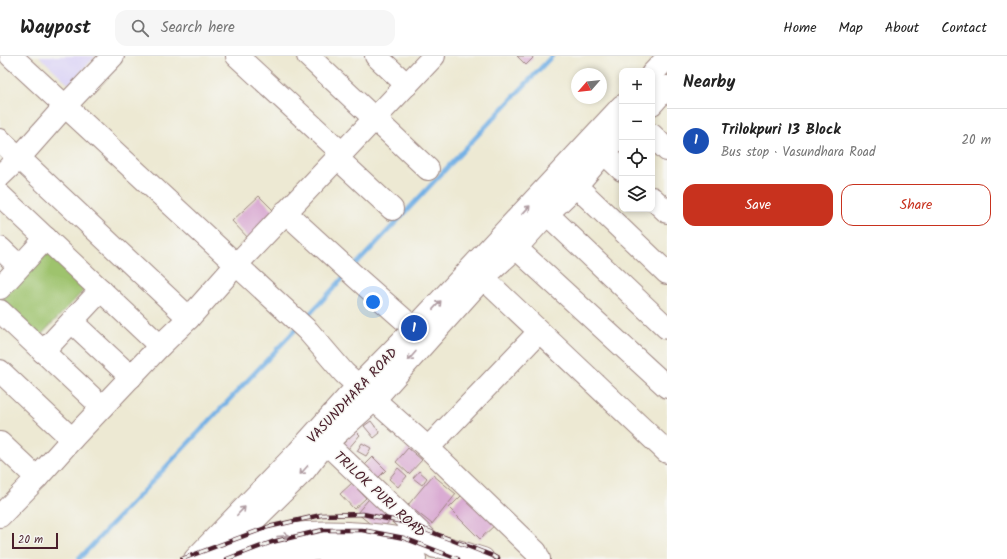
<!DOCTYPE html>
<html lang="en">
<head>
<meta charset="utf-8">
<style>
  :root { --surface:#fff; --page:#f6f6f6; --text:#222; --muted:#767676; --line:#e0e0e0; --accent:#c8321e }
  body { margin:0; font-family:Kalam,sans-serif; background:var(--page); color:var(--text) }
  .controls { position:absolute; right:12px; top:12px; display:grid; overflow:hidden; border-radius:8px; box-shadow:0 2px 6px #0003 }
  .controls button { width:36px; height:36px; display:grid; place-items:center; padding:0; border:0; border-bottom:1px solid var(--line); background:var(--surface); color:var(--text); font:20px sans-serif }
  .compass { position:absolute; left:571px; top:12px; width:36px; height:36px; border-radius:50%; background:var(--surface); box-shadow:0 2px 6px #0003; rotate:242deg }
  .scale { position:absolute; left:12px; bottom:10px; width:46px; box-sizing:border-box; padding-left:4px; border:2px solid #4a1f2b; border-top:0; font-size:11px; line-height:14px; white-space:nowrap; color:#4a1f2b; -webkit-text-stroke:3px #f6f6f2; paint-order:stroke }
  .you { position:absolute; left:373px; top:246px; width:14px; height:14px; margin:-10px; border:3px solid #fff; border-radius:50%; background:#1a73e8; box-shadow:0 0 0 6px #1a73e833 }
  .badge { display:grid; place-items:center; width:26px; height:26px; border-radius:50%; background:var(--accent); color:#fff; font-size:13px; font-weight:700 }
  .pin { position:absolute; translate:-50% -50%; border:2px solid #fff; box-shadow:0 1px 4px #0006 }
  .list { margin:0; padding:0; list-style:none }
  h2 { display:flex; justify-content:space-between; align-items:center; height:52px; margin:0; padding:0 16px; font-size:17px }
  h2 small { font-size:13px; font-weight:400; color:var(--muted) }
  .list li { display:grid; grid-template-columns:26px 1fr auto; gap:12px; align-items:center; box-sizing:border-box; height:64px; padding:0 16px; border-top:1px solid var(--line) }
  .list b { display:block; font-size:15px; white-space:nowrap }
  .list p { margin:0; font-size:13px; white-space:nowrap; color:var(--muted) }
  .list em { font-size:13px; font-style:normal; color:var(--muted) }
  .actions { display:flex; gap:8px; padding:12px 16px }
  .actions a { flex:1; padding:9px 0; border:1px solid var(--accent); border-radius:12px; text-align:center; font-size:14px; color:var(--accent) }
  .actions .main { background:var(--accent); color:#fff }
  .icon { flex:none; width:22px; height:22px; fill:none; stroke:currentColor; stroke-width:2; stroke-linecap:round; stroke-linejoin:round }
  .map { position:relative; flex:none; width:667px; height:503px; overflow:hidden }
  header { display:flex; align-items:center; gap:24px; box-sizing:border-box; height:56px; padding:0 20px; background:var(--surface); border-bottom:1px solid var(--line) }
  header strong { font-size:19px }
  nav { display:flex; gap:22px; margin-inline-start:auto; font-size:14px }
  .search { width:280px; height:36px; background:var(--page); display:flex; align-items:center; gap:10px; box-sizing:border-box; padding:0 14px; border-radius:12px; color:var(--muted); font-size:15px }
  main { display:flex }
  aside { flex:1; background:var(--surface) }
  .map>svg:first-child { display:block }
  .built { fill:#ddd5f6 }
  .green { fill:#9ec36d; stroke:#74714c }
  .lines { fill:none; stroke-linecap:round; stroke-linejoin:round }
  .stream { stroke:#73b0e5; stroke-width:4.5 }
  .building { fill:#daacd3 }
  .minor-casing { stroke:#9c847f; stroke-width:24 }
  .minor { stroke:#fff; stroke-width:22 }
  .rail-casing { stroke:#4a1f2b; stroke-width:4.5 }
  .rail { stroke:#f6f6f2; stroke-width:3; stroke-dasharray:9; stroke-linecap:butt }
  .oneway { stroke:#ae9aa0 }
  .labels { text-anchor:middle; stroke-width:3; stroke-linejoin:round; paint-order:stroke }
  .street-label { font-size:14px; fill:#4a1f2b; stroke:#f6f6f2 }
</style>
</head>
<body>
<header>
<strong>Waypost</strong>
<div class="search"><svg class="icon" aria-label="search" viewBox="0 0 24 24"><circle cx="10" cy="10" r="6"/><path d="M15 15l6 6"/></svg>Search here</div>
<nav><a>Home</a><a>Map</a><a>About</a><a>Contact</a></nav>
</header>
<main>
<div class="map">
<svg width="667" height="503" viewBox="0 0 667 503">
  <rect width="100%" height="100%" fill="#f6f6f2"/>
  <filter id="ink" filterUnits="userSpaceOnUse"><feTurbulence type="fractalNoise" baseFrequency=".025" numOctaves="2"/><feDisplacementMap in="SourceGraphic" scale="8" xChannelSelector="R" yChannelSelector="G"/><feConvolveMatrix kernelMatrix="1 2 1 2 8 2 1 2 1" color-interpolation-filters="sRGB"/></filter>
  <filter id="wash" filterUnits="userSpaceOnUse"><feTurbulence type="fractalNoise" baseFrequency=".012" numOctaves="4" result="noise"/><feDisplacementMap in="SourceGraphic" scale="16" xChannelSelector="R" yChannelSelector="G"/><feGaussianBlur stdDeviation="0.9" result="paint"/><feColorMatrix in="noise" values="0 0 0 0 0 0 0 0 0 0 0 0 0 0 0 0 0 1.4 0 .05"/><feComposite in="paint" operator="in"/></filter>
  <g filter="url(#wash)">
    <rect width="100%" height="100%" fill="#ede9d3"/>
    <polygon class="built" points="39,0 96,0 69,28"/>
    <polygon class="green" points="52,192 89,229 39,281 1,245"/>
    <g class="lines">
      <g class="stream">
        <polyline points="353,212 552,0"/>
        <polyline points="304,264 345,220"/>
        <polyline points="79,503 296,273"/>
      </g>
    </g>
    <g id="blocks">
      <g class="building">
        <polygon points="517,0 532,0 533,2 526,9"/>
        <polygon points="259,140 277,158 250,184 232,165"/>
        <polygon points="371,365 380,377 374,382 364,370"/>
        <polygon points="355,374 360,379 348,393 343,388"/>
        <polygon points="362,387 371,392 366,400 357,395"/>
        <polygon points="408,392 422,404 409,418 396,406"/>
        <polygon points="373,401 386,414 375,425 362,412"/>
        <polygon points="398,412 407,420 398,431 389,423"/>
        <polygon points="419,415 427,422 422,429 413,422"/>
        <polygon points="433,419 456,438 432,468 408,449"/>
        <polygon points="352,427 366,442 354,453 340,438"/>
        <polygon points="466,435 497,467 480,483 449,452"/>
        <polygon points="373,438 396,457 380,476 357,457"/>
      </g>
    </g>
  </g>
  <g filter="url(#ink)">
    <use href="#blocks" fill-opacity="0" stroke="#9c847f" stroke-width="1"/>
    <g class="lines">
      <defs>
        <g id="minor">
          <polyline points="11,0 308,275 344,317 428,392 536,496 539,503"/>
          <polyline points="237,0 342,97"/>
          <polyline points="308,0 428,113"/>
          <polyline points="376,0 407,29"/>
          <polyline points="652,18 667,2"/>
          <polyline points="652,48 667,31"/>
          <polyline points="652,79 667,94"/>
          <polyline points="0,84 189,262"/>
          <polyline points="604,97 622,114"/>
          <polyline points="337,102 392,153"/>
          <polyline points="0,120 19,102 65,50 113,0"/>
          <polyline points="576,130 667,217"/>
          <polyline points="0,139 160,290"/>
          <polyline points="652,142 667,156"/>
          <polyline points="285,156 358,223 426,283"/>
          <polyline points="547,158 667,272"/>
          <polyline points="0,192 19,210"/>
          <polyline points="516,192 667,331"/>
          <polyline points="483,222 667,396"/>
          <polyline points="0,232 46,182"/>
          <polyline points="0,255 102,351"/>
          <polyline points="72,266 131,321"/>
          <polyline points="43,296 101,234"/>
          <polyline points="0,315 72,383"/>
          <polyline points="0,387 37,422"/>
          <polyline points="326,387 435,491"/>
          <polyline points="428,392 539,276"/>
          <polyline points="0,460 37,422 72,383 160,290 189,262 236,209 434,0"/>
          <path d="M231 487C256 483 281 479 306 477 365 474 427 484 483 503"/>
          <polyline points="195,503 298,396 354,334 414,273 622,50"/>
          <polyline points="217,503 239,479 304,415 326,387 374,344 483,222 516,192 547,158 576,130 604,97 622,79"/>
          <path d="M244 503C270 499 297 494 323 493 354 492 386 497 415 503"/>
        </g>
      </defs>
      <use href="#minor" class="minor-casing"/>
      <use href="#minor" class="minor"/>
      <defs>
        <g id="rail">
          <polyline points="182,503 268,471 321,459 363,458 408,467 493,500 498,503"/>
          <polyline points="227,503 272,486 323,474 362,474 404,482 458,503"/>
        </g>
      </defs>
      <use href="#rail" class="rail-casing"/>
      <use href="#rail" class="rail"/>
    </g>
    <defs><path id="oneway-shaft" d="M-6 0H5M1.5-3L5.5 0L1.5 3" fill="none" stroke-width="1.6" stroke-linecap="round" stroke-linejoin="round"/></defs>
    <g class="oneway">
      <use href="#oneway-shaft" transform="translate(526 154) rotate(-47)"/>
      <use href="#oneway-shaft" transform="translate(437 249) rotate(-47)"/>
      <use href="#oneway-shaft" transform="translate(412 300) rotate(131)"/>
      <use href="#oneway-shaft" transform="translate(304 414) rotate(132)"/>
      <use href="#oneway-shaft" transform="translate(241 455) rotate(-46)"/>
      <use href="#oneway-shaft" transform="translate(283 480) rotate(-6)"/>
    </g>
  </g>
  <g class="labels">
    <g class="street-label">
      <text transform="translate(352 339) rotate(-47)" y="5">VASUNDHARA ROAD</text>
      <text transform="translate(380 438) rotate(43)" y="5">TRILOK PURI ROAD</text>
    </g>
  </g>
</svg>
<div class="controls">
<button>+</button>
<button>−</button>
<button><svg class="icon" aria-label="locate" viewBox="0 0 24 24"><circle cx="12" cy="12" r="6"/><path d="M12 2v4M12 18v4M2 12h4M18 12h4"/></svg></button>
<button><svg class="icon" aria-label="layers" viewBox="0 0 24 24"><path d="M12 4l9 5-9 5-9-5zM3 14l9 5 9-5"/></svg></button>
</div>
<svg class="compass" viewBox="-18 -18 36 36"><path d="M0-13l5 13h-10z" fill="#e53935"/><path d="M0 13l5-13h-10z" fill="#767676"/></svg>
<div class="scale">20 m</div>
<div class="you"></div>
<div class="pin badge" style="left:414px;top:272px;background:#1a4fb4">1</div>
</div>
<aside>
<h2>Nearby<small></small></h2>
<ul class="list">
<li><span class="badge" style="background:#1a4fb4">1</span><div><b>Trilokpuri 13 Block</b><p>Bus stop · Vasundhara Road</p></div><em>20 m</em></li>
</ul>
<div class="actions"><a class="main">Save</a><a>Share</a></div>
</aside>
</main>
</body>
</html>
